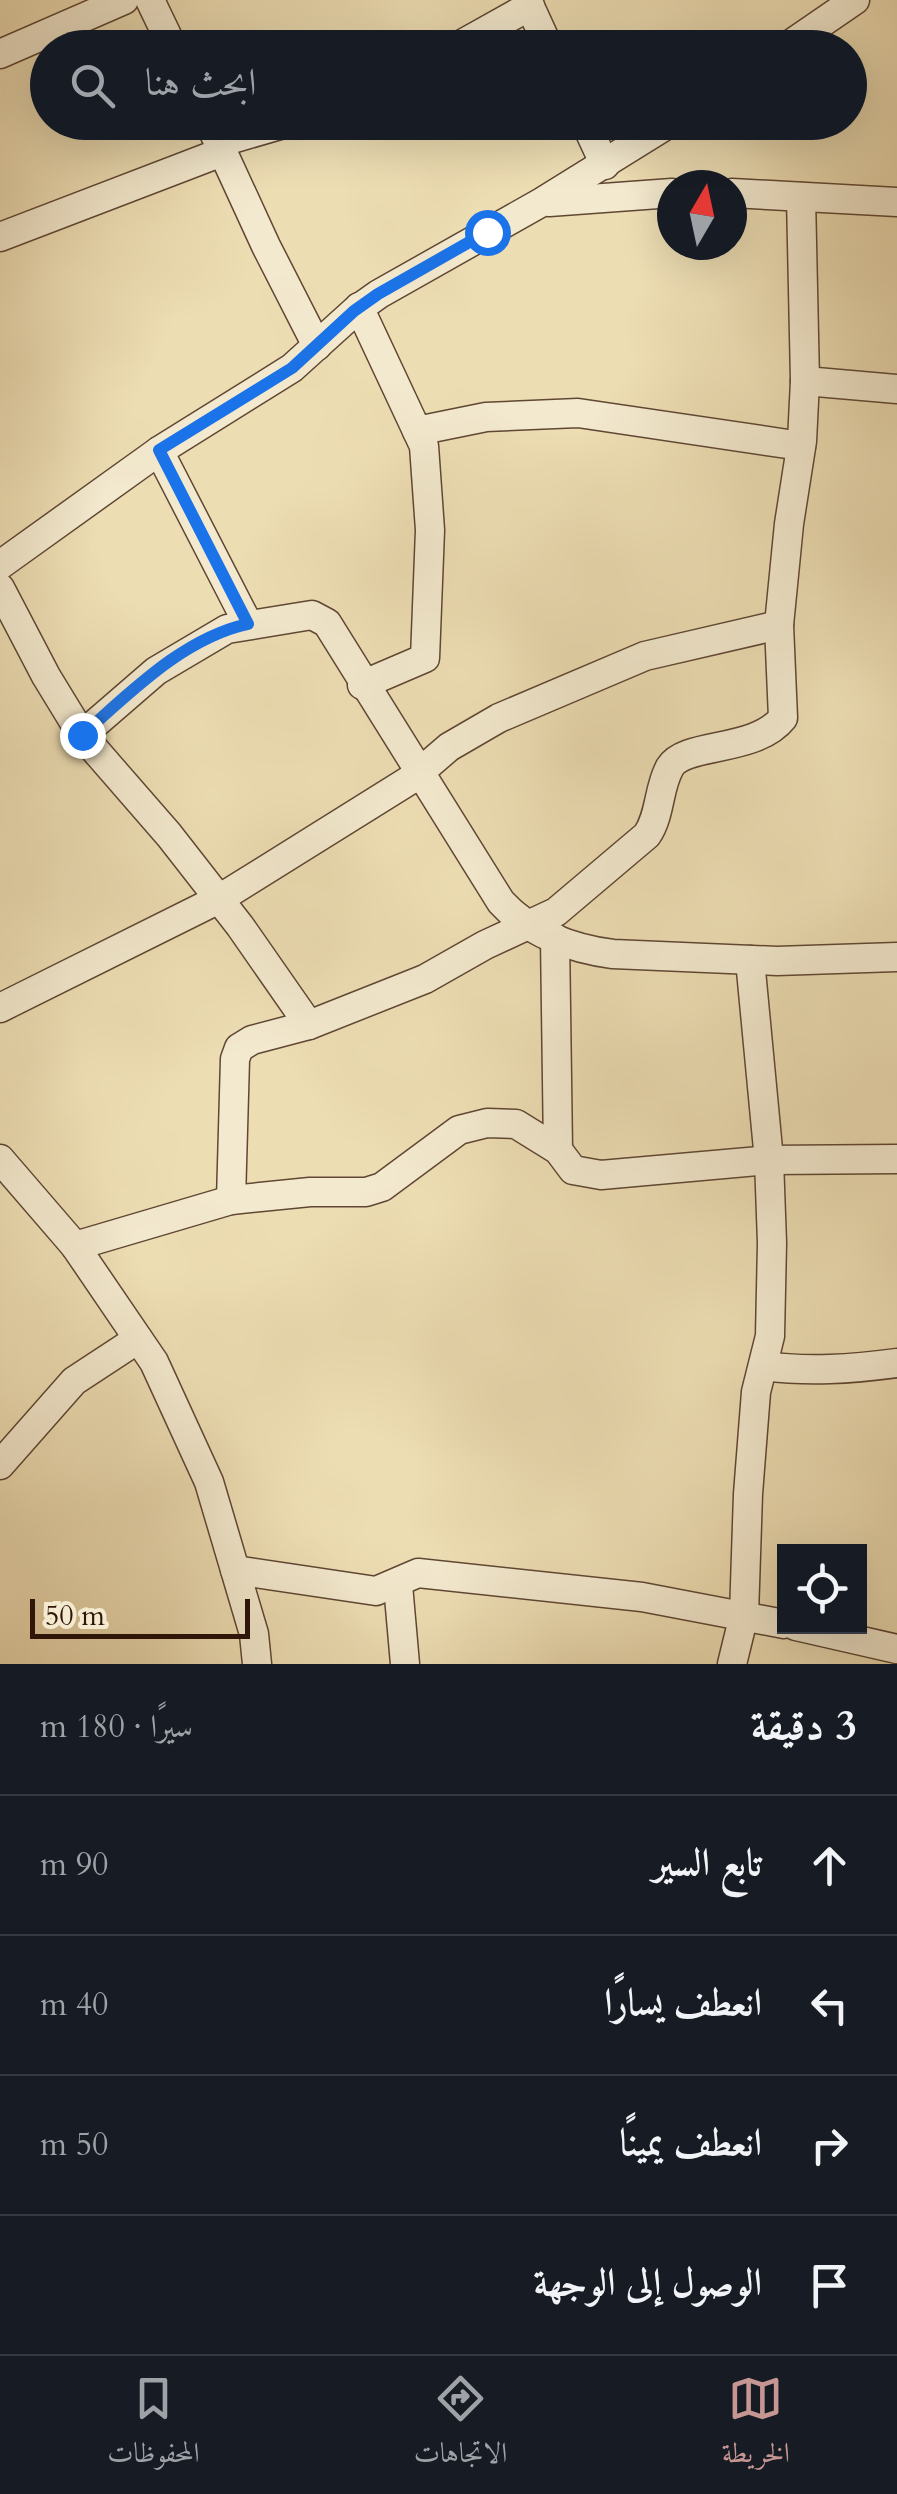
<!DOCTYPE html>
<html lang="ar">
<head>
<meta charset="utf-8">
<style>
  :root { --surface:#171b24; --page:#242831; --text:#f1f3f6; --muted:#9ea1a6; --line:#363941; --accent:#c59692 }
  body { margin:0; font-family:Cardo,Amiri,serif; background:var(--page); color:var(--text); direction:rtl }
  .controls { position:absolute; right:30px; bottom:30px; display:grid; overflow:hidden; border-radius:0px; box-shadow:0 10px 40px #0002 }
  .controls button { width:90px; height:90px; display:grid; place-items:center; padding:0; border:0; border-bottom:2px solid var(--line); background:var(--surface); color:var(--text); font:50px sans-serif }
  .compass { position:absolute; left:657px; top:170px; width:90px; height:90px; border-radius:50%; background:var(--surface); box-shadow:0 10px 40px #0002; rotate:9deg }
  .scale { position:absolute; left:30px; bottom:25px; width:220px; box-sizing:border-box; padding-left:10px; border:5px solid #301509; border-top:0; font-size:28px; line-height:35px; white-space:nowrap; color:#301509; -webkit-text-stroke:8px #f3e9ce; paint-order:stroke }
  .stop { position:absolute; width:30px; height:30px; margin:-22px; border:8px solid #1a73e8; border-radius:50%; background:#fff }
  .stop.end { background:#1a73e8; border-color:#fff; box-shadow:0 2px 10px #0008 }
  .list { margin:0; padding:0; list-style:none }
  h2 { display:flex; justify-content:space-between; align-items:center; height:130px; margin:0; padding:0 40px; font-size:42px }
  h2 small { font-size:32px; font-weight:400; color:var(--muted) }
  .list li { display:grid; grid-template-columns:65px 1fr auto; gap:30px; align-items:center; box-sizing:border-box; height:140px; padding:0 40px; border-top:2px solid var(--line) }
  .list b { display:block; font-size:38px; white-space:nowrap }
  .list em { font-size:32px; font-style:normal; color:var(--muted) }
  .icon { flex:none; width:55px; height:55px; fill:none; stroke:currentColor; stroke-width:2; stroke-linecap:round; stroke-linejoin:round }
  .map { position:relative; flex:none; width:897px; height:1664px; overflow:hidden; direction:ltr }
  .search { position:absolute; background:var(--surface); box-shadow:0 10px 40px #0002; left:30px; right:30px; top:30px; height:110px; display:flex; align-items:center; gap:25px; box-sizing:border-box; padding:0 35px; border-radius:55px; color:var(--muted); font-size:38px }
  .sheet { height:690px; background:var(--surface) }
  nav { display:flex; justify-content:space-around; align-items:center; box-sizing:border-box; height:140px; border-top:2px solid var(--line); background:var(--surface); font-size:28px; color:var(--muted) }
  nav a { display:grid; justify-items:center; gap:5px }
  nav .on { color:var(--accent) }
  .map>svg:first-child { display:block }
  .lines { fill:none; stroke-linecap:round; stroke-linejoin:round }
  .minor-casing { stroke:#5f4734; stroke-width:31 }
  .minor { stroke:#f3e9ce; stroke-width:28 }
  .route { stroke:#1a73e8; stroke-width:12 }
</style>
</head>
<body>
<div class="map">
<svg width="897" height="1664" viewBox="0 0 897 1664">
  <rect width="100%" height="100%" fill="#edddb3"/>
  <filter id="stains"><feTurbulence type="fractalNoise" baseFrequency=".002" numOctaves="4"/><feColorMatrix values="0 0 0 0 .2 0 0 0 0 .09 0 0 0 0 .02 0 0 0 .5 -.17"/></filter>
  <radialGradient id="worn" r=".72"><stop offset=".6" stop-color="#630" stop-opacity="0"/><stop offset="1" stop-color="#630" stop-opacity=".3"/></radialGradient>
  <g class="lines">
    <defs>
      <g id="minor">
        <polyline points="150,0 173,48"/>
        <polyline points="527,0 549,48"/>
        <polyline points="455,48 530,6"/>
        <polyline points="785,48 855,0"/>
        <polyline points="0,54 124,0"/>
        <polyline points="209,122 266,246 317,346"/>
        <polyline points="585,122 605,165"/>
        <polyline points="218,143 290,122"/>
        <polyline points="732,193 897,202"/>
        <polyline points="549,202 672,193"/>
        <polyline points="0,237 222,152"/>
        <polyline points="359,307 424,446 430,530 425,658 362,685"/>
        <polyline points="805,381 897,389"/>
        <polyline points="417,431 486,417 578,413 801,446"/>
        <polyline points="159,451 248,624"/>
        <polyline points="0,565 159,451 292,368 355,311 379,294 542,202 671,122"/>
        <polyline points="0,588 46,676 82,735 169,835 240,926 309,1025"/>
        <path d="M82 735 156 671 227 629 312 615 327 623 501 902C529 933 572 949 613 954L777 961 897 957"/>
        <polyline points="555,938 558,1150"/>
        <polyline points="0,1008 219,899 413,778 449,747 499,718 645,656 779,625"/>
        <polyline points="0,1159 75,1246 154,1362 209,1482 254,1634 257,1664"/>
        <path d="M231 1200 235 1059 239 1048 252 1040 309 1025 425 979 485 945 556 912 647 835C661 814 658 788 670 767 685 742 755 753 783 718L779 625 789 524 802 441 805 381 801 197"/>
        <polyline points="75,1246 231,1200 310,1192 366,1192 382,1187 459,1130 487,1123 516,1124 558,1150 573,1170 601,1175 769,1160 897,1159"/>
        <path d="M763 1366C809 1372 851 1369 897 1363"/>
        <polyline points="0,1465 74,1381 138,1339"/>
        <polyline points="235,1570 376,1591 418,1573 642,1597 784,1624"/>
        <polyline points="398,1585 405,1664"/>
        <polyline points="796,1626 897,1649"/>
        <polyline points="732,1664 744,1615 748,1494 756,1392 770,1336 772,1243 769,1160 750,960"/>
      </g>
    </defs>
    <use href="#minor" class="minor-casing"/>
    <use href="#minor" class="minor"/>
  </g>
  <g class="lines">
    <path class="route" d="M82 735C130 693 183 638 248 624L159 450 292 368 354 311 378 294 487 232"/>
  </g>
  <rect width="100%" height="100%" filter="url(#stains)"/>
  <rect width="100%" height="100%" fill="url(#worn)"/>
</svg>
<div class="controls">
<button><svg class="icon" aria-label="locate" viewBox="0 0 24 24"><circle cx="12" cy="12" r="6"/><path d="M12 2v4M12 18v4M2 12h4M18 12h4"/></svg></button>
</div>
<svg class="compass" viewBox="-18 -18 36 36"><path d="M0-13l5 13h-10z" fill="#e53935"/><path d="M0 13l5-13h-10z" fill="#9ea1a6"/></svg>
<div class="scale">50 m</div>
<div class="stop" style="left:487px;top:232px"></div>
<div class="stop end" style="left:82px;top:735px"></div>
<div class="search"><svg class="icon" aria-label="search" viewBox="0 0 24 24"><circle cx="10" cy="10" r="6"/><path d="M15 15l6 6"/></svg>ابحث هنا</div>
</div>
<section class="sheet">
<h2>3 دقيقة<small>سيرًا · 180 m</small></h2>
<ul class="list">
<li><svg class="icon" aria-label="ahead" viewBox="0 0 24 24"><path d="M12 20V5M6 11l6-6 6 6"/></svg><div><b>تابع السير</b></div><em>90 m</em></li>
<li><svg class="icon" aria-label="left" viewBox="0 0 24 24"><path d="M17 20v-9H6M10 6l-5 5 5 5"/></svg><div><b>انعطف يسارًا</b></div><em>40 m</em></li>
<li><svg class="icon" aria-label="right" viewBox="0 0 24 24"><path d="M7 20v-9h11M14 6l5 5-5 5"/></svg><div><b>انعطف يمينًا</b></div><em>50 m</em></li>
<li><svg class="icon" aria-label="arrive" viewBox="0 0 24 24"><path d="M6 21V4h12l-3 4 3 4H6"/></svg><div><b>الوصول إلى الوجهة</b></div></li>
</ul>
</section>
<nav>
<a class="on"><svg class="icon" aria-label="map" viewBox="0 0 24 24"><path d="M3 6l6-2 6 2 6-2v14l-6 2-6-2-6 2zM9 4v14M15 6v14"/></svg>الخريطة</a>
<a><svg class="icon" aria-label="directions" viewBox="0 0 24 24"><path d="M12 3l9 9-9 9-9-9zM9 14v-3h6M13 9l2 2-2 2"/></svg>الاتجاهات</a>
<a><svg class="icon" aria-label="saved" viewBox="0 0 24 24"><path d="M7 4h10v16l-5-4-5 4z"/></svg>المحفوظات</a>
</nav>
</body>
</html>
